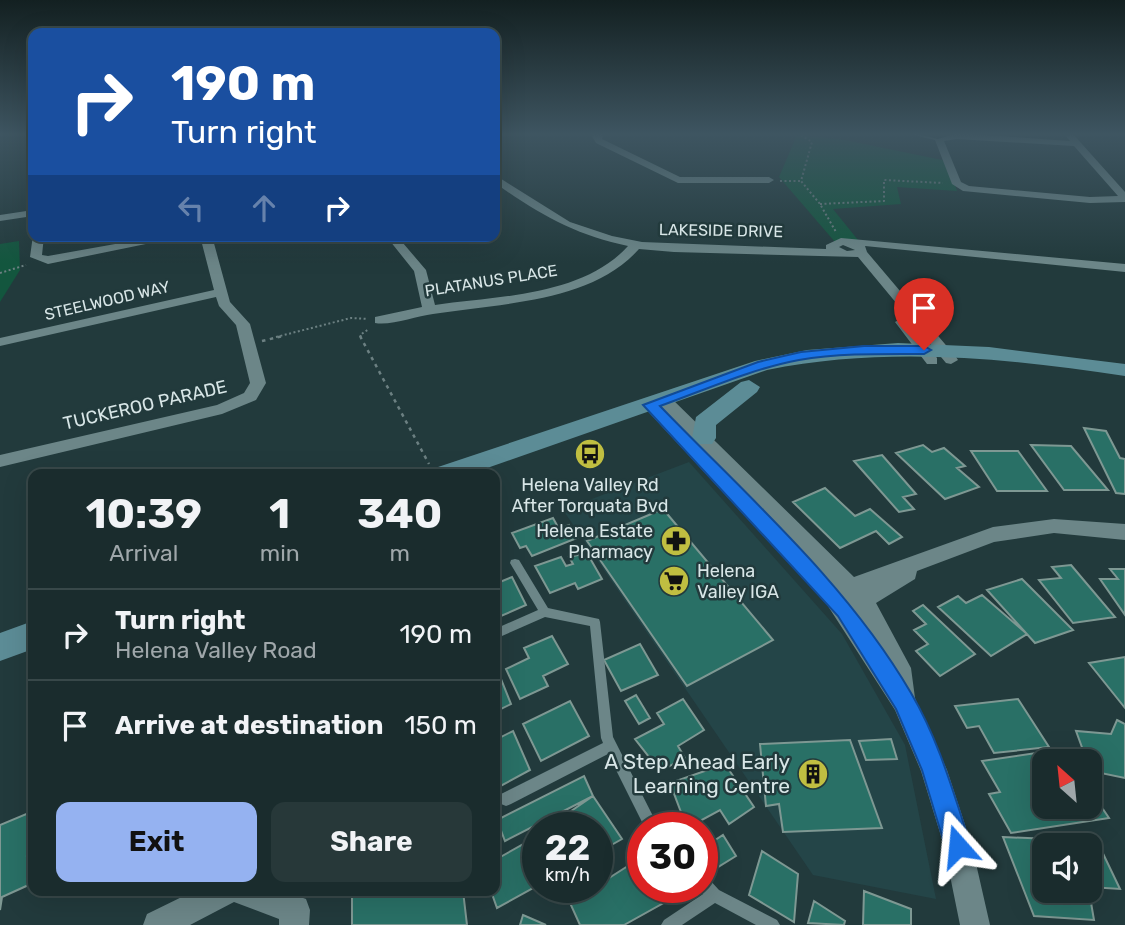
<!DOCTYPE html>
<html lang="en">
<head>
<meta charset="utf-8">
<style>
	body { margin:0; font-family:Rubik,sans-serif; background:#273839; color:#f1f3f6; height:100vh; display:flex; flex-direction:column; font-size:26px; white-space:nowrap }
	* { box-sizing:border-box; margin:0 }
	p { font-size:23px; color:#9fa7aa }
	.icon { flex:none; width:38px; height:38px; fill:none; stroke:currentColor; stroke-width:2; stroke-linecap:round; stroke-linejoin:round }
	.map { position:relative; flex:1; overflow:hidden }
	.panel { position:absolute; left:28px; top:469px; width:472px; height:427px; display:flex; flex-direction:column; background:#1a2c2d; border-radius:14px; box-shadow:0 7px 28px #0002,0 0 0 2px #384849 }
	.panel>* { flex:none }
	.hud { position:absolute; left:28px; top:28px; width:472px; height:214px; border-radius:14px; box-shadow:0 7px 28px #0002,0 0 0 2px #384849; background:#1a4fa0; color:#fff; overflow:hidden }
	.needle { width:46px; rotate:333deg }
	.fabs { position:absolute; left:1032px; top:749px; display:grid; gap:14px }
	.fabs a { display:grid; place-items:center; width:70px; height:70px; border-radius:14px; background:#1a2c2d; box-shadow:0 7px 28px #0002,0 0 0 2px #384849; font-size:35px }
	.speed { position:absolute; left:522px; top:812px; display:flex; gap:14px; font-size:35px; font-weight:700; text-align:center }
	.speed>* { display:grid; place-content:center; width:91px; height:91px; border-radius:50%; background:#1a2c2d; box-shadow:0 7px 28px #0002,0 0 0 2px #384849; line-height:1 }
	.speed small { font-size:18px; font-weight:400 }
	.speed .limit { border:10px solid #d22; background:#fff; color:#111 }
	.pin { position:absolute; display:grid; place-items:center; width:60px; height:60px; color:#fff; margin:-72px -30px; border-radius:50% 50% 50% 0; rotate:-45deg; box-shadow:0 0 7px #0007 }
	.pin .icon { rotate:45deg }
	.me { position:absolute; width:77px; margin:-38px; rotate:342deg; stroke-linejoin:round; filter:drop-shadow(0 0 5px #0008) }
	.turn { display:flex; align-items:center; gap:24px; height:147px; padding:0 28px; font-size:32px }
	.turn .icon { width:91px; height:91px; stroke-width:2.5 }
	.turn b { display:block; font-size:49px; line-height:60px }
	.lanes { display:flex; align-items:center; height:66px; padding:0 28px; background:#0003; justify-content:center; gap:35px; direction:ltr }
	.lanes .off { opacity:.35 }
	.eta { display:flex; justify-content:space-evenly; align-items:center; height:119px; text-align:center }
	.eta b { font-size:42px; font-weight:700; line-height:49px }
	.action { display:flex; gap:14px; margin-top:auto; padding:14px 28px }
	.action a { flex:1; height:80px; border-radius:14px; background:#95b2f1; color:#111; font-size:28px; font-weight:700; line-height:80px; text-align:center }
	.action a+a { background:#273839; color:#f1f3f6 }
	ul { padding:0; list-style:none }
	li { display:flex; align-items:center; gap:21px; height:91px; padding:0 28px; border-top:2px solid #384849 }
	li div { flex:1 }
	li b { display:block; font-size:26px }
	li em { font-style:normal }
	.map>svg:first-child { display:block }
</style>
</head>
<body>
<div class="map">
<svg width="1125" height="925" viewBox="0 0 1125 925">
	<rect width="100%" height="100%" fill="#223a3c"/>
	<path fill="#244548" d="M689,462L842,634L905,745L936,899L813,875L563,510Z"/>
	<path fill="#13563e" d="M797,135L845,140L947,161L957,191L897,187L901,204L833,209L858,240L835,242L779,177Z
		M19,241L20,270L0,302V244Z"/>
	<path fill="#297066" stroke="#7e9893" stroke-width="2" d="M1084,428L1106,431L1120,458L1125,459V494L1116,493Z
		M923,445L932,452L944,448L965,466L957,468L979,487L945,499L896,453Z
		M1031,445L1071,446L1108,490H1064Z
		M971,451H1018L1047,491H997Z
		M882,455L916,494L903,497L914,509L899,512L854,461Z
		M825,488L855,516L870,509L902,537L889,544L876,531L840,548L793,502Z
		M663,509L773,640L687,686L587,541Z
		M553,518L559,529L569,525L577,538L532,556L526,546L520,548L512,533Z
		M587,553L602,579L578,589L575,583L550,593L535,566L561,557L566,566L573,564L569,557Z
		M1071,565L1115,617L1073,623L1039,580L1061,578L1052,567Z
		M1110,569H1125V615L1100,579H1118Z
		M512,577L526,605L501,616L498,610L495,611V584Z
		M1022,579L1073,630L1035,643L987,590Z
		M982,595L1027,634L991,656L938,607L958,596L966,603Z
		M923,605L975,654L940,676L916,651L928,644L914,630L926,624L913,611Z
		M552,636L568,664L543,676L548,686L520,699L506,669L529,658L524,648Z
		M640,644L658,675L621,691L604,660Z
		M1125,657V708L1089,663Z
		M495,664L511,704L495,712Z
		M636,695L650,718L639,724L625,701Z
		M683,699L704,730L678,746L685,758L660,771L635,739L664,724L657,713Z
		M1018,699L1049,747L994,753L979,726L967,728L955,706Z
		M570,701L589,736L541,761L523,724Z
		M1117,720L1125,724V778L1091,771L1090,761H1087L1076,731L1111,734Z
		M513,731L530,770L495,789V740Z
		M891,739L897,759L866,760L859,741Z
		M850,740L882,828L783,832L779,804L766,806L760,744Z
		M1063,749L1071,761H1045V807H1090V790L1109,818L1011,833L989,794L1000,792L982,761Z
		M725,764L754,807L729,824L720,810L687,828L670,783Z
		M584,776L593,796L505,841L497,820Z
		M593,796L622,839L597,853V828L548,827Z
		M31,812L27,855L33,853V883L2,897L0,910V825Z
		M723,835L736,856L718,867L706,846Z
		M536,837L537,886L497,908L491,891H495V860Z
		M1003,837L1097,841L1120,889L1090,887V845H1045V891H1089L1094,920L1034,916Z
		M762,851L798,874L794,922L749,895Z
		M642,857V887H661L667,901L624,925H580L570,903Z
		M360,891H463L467,925H352V893Z
		M864,891L911,909V925H863Z
		M814,901L845,921L844,925L808,923Z
		M523,915L546,925H520Z"/>
	<g fill="none" stroke-linecap="round" stroke-linejoin="round">
		<path stroke="#6c8082" stroke-width="2" stroke-dasharray="2 2.5" stroke-linecap="butt" d="M797,133L812,142L801,181L820,204L836,232
			M780,181H801
			M820,204L884,201V180L943,183
			M0,273L26,265
			M276,337L351,318L368,319
			M361,337L360,335L369,329"/>
		<path stroke="#6c8082" stroke-width="2.5" stroke-dasharray="3.5 4.5" stroke-linecap="butt" d="M360,336L429,464
			M262,341L283,336"/>
		<path fill="#6c8688" fill-rule="evenodd" d="M905,133H914L941,140L939,141Z
			M515,559L519,560L548,608L599,619L600,622L613,737L659,828H645L608,754L511,804L506,806L501,804L499,799L501,794L603,743L601,738L590,626L545,617L495,639V629L538,610L510,563L511,560Z
			M702,875L707,877L719,890L777,920L780,925H756L715,903L682,925H661L664,920L703,894L697,887H702Z"/>
		<path fill="#6c8688" fill-rule="evenodd" d="M594,133H603L602,139L680,177H769L774,180L769,183H678L596,143L592,136Z
			M957,133L1070,141L1066,136L1073,134L1125,192V202L1090,203L963,191L952,184L935,140ZM957,139L1074,146L1118,196L1090,197L969,186L961,182L944,141Z
			M495,175L570,222L612,236L642,242L826,249V245L841,238L1125,264V272L865,246L867,252L956,357L958,360L951,364L946,363L858,257L674,252L639,249C591,303 501,303 433,314C416,316 391,326 375,323V317L422,307L414,271L386,236H397L426,270L435,305C498,296 583,296 628,246C577,236 537,213 495,183ZM843,245L855,250L847,251L839,247Z
			M33,210V216L0,221V215Z
			M33,235L44,236L42,255L48,256L160,236H185L48,264L30,257Z
			M200,236H212L230,302L250,324L266,383L256,400L222,414L0,467V455L217,405L244,393L250,383L236,325L219,306L216,297L0,346V338L214,290Z
			M902,318L907,319L937,358V364H927L895,322Z
			M663,395L669,396L854,577L993,527L1054,519L1125,524V540L1054,533L994,542L917,571L915,579L876,603L911,668L915,698L947,770L972,846L990,925H960L944,846L921,771L895,710L826,603L642,405L650,400L657,403V396Z
			M194,891H283L306,899L310,910L309,925H279V919L234,902L190,925H143L147,914Z"/>
		<path fill="#5c8c96" fill-rule="evenodd" d="M898,343L989,347L1125,364V376C1005,358 887,346 767,370L470,474H432L435,468L755,361L807,350Z
			M749,380L760,387L757,392L716,425V438L712,444H696L692,438L696,417L741,382Z
			M33,621V649L0,661V633Z"/>
	</g>
	<linearGradient id="sky" x2="0" y2="1"><stop stop-color="#132021"/><stop offset="0.51" stop-color="#3e5561"/><stop offset="1" stop-color="#3e5561" stop-opacity="0"/></linearGradient>
	<rect width="1125" height="263" fill="url(#sky)"/>
	<path fill="#1a73e8" stroke="#114b97" stroke-width="2" d="M864,346H924L931,350L924,354C883,354 840,353 799,360C751,369 705,390 660,406C748,497 847,583 911,693C939,740 954,795 971,846L967,855L958,859L949,855L945,846L922,770L896,709L838,616L643,405L758,362L801,352Z"/>
	<defs>
		<g id="bus-disc" transform="scale(1.575)"><circle r="9.5" fill="#c0be41" stroke="#223a3c"/><path d="M-5-6H5V4H4V6H2V4H-2V6H-4V4H-5ZM-3.5-4V0h7V-4ZM-3.5 1.2v1.5H-2V1.2ZM2 1.2v1.5H3.5V1.2Z" fill="#111"/></g>
		<g id="pharmacy-disc" transform="scale(1.575)"><circle r="9.5" fill="#c0be41" stroke="#223a3c"/><path d="M-2-6h4v4h4v4h-4v4h-4v-4h-4v-4h4Z" fill="#111"/></g>
		<g id="supermarket-disc" transform="scale(1.575)"><circle r="9.5" fill="#c0be41" stroke="#223a3c"/><path d="M-6-5.5h2.5l.6 2H6L4.5 2H-2.5L-4.4-4H-6ZM-1.5 3.2a1.3 1.3 0 1 0 .1 0ZM3 3.2a1.3 1.3 0 1 0 .1 0Z" fill="#111"/></g>
		<g id="building-disc" transform="scale(1.575)"><circle r="9.5" fill="#c0be41" stroke="#223a3c"/><path d="M-4-6H4V6H1V3H-1V6H-4ZM-2.5-4.3h1.7v1.8h-1.7ZM.8-4.3h1.7v1.8H.8ZM-2.5-1h1.7V.8h-1.7ZM.8-1h1.7V.8H.8Z" fill="#111"/></g>
	</defs>
	<g fill-rule="evenodd">
		<use href="#bus-disc" x="590" y="454"/>
		<use href="#pharmacy-disc" x="676" y="541"/>
		<use href="#supermarket-disc" x="674" y="581"/>
		<use href="#building-disc" x="813" y="774"/>
	</g>
	<g text-anchor="middle" stroke-width="5" stroke-linejoin="round" paint-order="stroke">
		<g font-size="16" fill="#d8e6e7" stroke="#223a3c">
			<text transform="translate(721 230) rotate(1)" y="6">LAKESIDE DRIVE</text>
			<text transform="translate(491 280) rotate(-9)" y="6">PLATANUS PLACE</text>
			<text transform="translate(107 300) rotate(-13)" y="6">STEELWOOD WAY</text>
		</g>
		<g font-size="18" fill="#d8e6e7" stroke="#223a3c">
			<text transform="translate(145 405) rotate(-13)" y="6">TUCKEROO PARADE</text>
		</g>
		<g font-size="18" fill="#d8e6e7" stroke="#223a3c">
			<text x="590" y="491">Helena Valley Rd<tspan x="590" dy="21">After Torquata Bvd</tspan></text>
			<text x="653" y="537" text-anchor="end">Helena Estate<tspan x="653" dy="21">Pharmacy</tspan></text>
			<text x="697" y="577" text-anchor="start">Helena<tspan x="697" dy="21">Valley IGA</tspan></text>
		</g>
		<g font-size="21" fill="#d8e6e7" stroke="#223a3c" text-anchor="end">
			<text x="790" y="769">A Step Ahead Early<tspan x="790" dy="24">Learning Centre</tspan></text>
		</g>
	</g>
</svg>
<div class="fabs">
<a><svg class="needle" viewBox="-14 -14 28 28"><path d="M0-13l5 13h-10z" fill="#e53935"/><path d="M0 13l5-13h-10z" fill="#9fa7aa"/></svg></a>
<a><svg class="icon" aria-label="sound" viewBox="0 0 24 24"><path d="M4 9h4l5-4v14l-5-4H4zM17 9q2 3 0 6"/></svg></a>
</div>
<div class="speed"><div>22<small>km/h</small></div><div class="limit">30</div></div>
<div class="pin" style="left:924px;top:350px;background:#d93025"><svg class="icon" aria-label="arrive" viewBox="0 0 24 24"><path d="M6 21V4h12l-3 4 3 4H6"/></svg></div>
<svg class="me" style="left:958px;top:846px" viewBox="-20 -20 40 40"><path d="M0-17L14 15 0 8-14 15z" fill="#1a73e8" stroke="#fff" stroke-width="4"/></svg>
<div class="hud">
<div class="turn"><svg class="icon" aria-label="right" viewBox="0 0 24 24"><path d="M7 20v-9h11M14 6l5 5-5 5"/></svg><div><b>190 m</b>Turn right</div></div>
<div class="lanes"><svg class="icon off" aria-label="left" viewBox="0 0 24 24"><path d="M17 20v-9H6M10 6l-5 5 5 5"/></svg><svg class="icon off" aria-label="ahead" viewBox="0 0 24 24"><path d="M12 20V5M6 11l6-6 6 6"/></svg><svg class="icon" aria-label="right" viewBox="0 0 24 24"><path d="M7 20v-9h11M14 6l5 5-5 5"/></svg></div>
</div>
<section class="panel">
<div class="eta">
<div><b>10:39</b><p>Arrival</p></div>
<div><b>1</b><p>min</p></div>
<div><b>340</b><p>m</p></div>
</div>
<ul>
<li><svg class="icon" aria-label="right" viewBox="0 0 24 24"><path d="M7 20v-9h11M14 6l5 5-5 5"/></svg><div><b>Turn right</b><p>Helena Valley Road</p></div><em>190 m</em></li>
<li><svg class="icon" aria-label="arrive" viewBox="0 0 24 24"><path d="M6 21V4h12l-3 4 3 4H6"/></svg><div><b>Arrive at destination</b></div><em>150 m</em></li>
</ul>
<div class="action"><a>Exit</a><a>Share</a></div>
</section>
</div>
</body>
</html>
